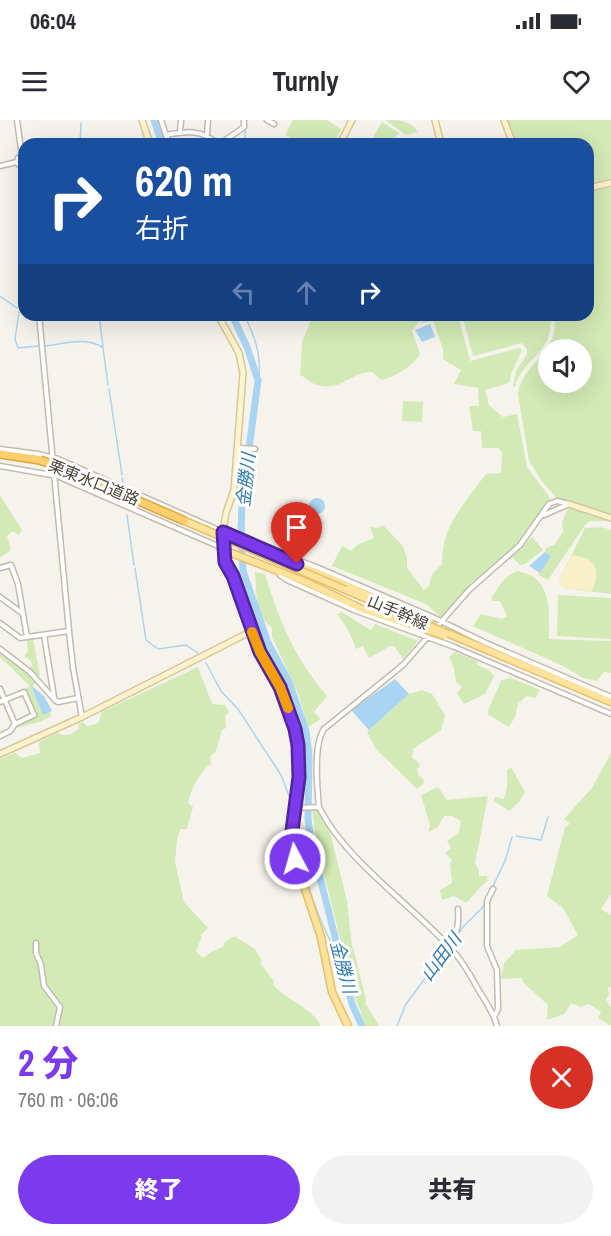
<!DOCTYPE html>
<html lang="ja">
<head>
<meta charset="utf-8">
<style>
	body { margin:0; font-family:"Archivo Narrow","Noto Sans JP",sans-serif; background:#f2f2f3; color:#2b2b33; height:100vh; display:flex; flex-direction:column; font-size:22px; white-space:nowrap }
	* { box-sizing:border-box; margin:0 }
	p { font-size:20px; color:#7c7c81 }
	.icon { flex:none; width:33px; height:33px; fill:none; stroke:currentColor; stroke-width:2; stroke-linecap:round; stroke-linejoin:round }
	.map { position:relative; height:906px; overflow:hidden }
	.sheet { display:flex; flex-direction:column; background:#fff; flex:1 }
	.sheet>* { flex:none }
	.banner { position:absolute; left:18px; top:18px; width:576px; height:183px; border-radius:18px; box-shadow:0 6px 24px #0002; background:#1a4fa0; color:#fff; overflow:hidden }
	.controls { position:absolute; left:538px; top:219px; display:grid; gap:12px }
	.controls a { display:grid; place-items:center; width:54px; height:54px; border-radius:50%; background:#fff; box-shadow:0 6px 24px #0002; font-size:30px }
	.pin { position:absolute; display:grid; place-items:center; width:51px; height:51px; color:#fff; margin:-62px -26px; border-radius:50% 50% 50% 0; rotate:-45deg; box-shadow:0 0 6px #0007 }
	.pin .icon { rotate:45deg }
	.me { position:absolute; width:66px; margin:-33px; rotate:354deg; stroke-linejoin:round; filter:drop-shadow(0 0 4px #0008) }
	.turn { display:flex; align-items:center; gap:21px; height:126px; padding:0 18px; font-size:27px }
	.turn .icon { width:78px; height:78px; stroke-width:2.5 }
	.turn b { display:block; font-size:42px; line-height:51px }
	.lanes { display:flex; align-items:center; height:57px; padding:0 18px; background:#0003; justify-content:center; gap:30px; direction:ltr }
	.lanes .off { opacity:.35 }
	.round { display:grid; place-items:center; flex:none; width:63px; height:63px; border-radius:32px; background:#f2f2f3 }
	.head { display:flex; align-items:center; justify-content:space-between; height:102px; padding:0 18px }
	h1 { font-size:36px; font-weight:800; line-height:45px; color:#7c3aed }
	.cta { display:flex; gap:12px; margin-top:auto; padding:12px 18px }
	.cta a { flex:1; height:69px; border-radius:36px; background:#7c3aed; color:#fff; font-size:24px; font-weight:800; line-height:69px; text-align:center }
	.cta a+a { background:#f2f2f3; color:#2b2b33 }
	.status { display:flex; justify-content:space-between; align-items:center; height:42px; padding:0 30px; background:#fff; direction:ltr }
	.status svg { height:16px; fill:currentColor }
	header { display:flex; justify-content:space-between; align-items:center; height:78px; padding:0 18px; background:#fff; font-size:27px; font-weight:800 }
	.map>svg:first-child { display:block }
</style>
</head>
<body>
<div class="status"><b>06:04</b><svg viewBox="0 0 49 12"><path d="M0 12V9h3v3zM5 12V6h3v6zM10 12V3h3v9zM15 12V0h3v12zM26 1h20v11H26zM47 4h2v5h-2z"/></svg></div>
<header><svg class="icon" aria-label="menu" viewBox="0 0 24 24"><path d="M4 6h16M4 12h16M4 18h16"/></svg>Turnly<svg class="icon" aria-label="heart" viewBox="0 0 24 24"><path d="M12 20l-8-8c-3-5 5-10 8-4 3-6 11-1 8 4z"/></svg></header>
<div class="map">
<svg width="611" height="906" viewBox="0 0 611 906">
	<rect width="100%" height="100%" fill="#f6f3ec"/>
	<path fill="#d2eab5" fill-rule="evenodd" d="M293,0H327L341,9L334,24H292L293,19L285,15Z
		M385,0C399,0 410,0 418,12L406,15Z
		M507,0H611V59L588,63V24H516Z
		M382,2L399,13L390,24H377L371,21Z
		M611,66V395L580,384L557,379L541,360L529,340L518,274C523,240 560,237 554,195H588V70ZM549,230H582V262H549Z
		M311,195H424L412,211L420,234C414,245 395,257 382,260L372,252C348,252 340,275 312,263C308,261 305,257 300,255L302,222L311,200Z
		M427,195H458L470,241L520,228L522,230L512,252L509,263L485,270L489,285L503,297L517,294L527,347L551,379L546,382L523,417L496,445L473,461L441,498L426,484L332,446L342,426L351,431L357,425L374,418L370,407L377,408L383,405L403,426L407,438V448L424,470L429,466L432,454L442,444C441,407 465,382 486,354L501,353L502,333L498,328H482L481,311H473L469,286H479L478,268L454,264L461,250L443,239V229L433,201L421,203Z
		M462,195H526L529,203L528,195H550C556,232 522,238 515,267H513L516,251L527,234V230L522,223L473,236Z
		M403,281L423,282L422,302L402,301Z
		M0,375L22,410L19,415L12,411L7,416L11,430L0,438Z
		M569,386L611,401H590L585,405L548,460L538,455L551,436L545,432V429L555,424L563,412L562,402Z
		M602,407L611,410V474L562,468L559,460L585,408Z
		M532,417L543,430L525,444L520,445L512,437Z
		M518,451C524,453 531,454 536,459C552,473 549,500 549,519L611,521V553L604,552L597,561L583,558L563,546L473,506L481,494L502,499L507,496L500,481H493L491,478C499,467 504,455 518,451Z
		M255,452L265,454C280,503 294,537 327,576L314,592L321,599L308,607L299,576L272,517V508C254,495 257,472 255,452Z
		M558,475L611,478V519L557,516Z
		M341,492C352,497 359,504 371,510L375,504L418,521L403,539L395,527L390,526L369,538L363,526L356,529C351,516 347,505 337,495Z
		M33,519L40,555L38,558L29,549L32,546L31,541L24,536L28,531L27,520Z
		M0,531L29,554L37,563L31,567L43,594L50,592L51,596L42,601L16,608L14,613L12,612L15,606L37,596L25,569L30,566L0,537Z
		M455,532L477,541L478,545L490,551L494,556L485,574L464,584L457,573L462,567L456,562L454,548L449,537Z
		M198,547L212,584L225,585L229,592L225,596L226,608L222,610L216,631L210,637L211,643C200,653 191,668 188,683L193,687L187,709H180L177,720L175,742L184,782L208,808L200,815L202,816L196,831L203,838L211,832L223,827L225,822L234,816L255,829L262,841L260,843L274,861L273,865C288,881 311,887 321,906H0V639L15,633L22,638L40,633L39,622L57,613C66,617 73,615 79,608L78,604L83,602L87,606L99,603L101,592Z
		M511,558L540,570L535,578L526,576L518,584L516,595L509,607C501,603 496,598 488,595C488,585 498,572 501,560Z
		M422,570L432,574L445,595L441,610L413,629L412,638L418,642L420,647L417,648L418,655L423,659L424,663L417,669L376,629L367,612L409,574Z
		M611,633V774L601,789L611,795V866L607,869L610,874L606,879L611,888V906L598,898L601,892L589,884L581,887L571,883L564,894L547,900L548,885L523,862L522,858L501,859L504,843L516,830L560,827L578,815L563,788L547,776L565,707L570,704L564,699L592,668Z
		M511,647L525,672L519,682L509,691L494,681L495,677L504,679L507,668V650Z
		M438,667L447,680L488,676L475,743L479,750V756H487L488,761C480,765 473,777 466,783L454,776L442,780L440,770L452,763L450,744L452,740L445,733L451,728L447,721L459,713L461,701L452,696H444L438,707L429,712L430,705L421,675Z
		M312,689H316L325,697L332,710L330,712L347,781L352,827L354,830L366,880L365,883L379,906H366L354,874L317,726Z"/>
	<path fill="#f9efc9" d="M572,435C597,438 601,450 592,471L562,468L559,460Z"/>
	<path fill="#a9d4f2" d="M430,204L435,217L422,222L415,210Z
		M309 386a8 8 0 1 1 16 0a8 8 0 1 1-16 0Z
		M545,432L551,436L540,453L529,446Z
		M395,559L409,574L369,610L351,590Z
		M31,566H32L44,576L52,591L43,595Z"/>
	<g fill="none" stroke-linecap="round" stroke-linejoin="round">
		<path stroke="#a9d4f2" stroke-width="1.5" d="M80,24L81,3
			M245,24V9
			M0,176L17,188
			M19,192L15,219L18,228L38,226
			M99,195L103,227
			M244,195C254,214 263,238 258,260
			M44,226C63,224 88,216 103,228L108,265
			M109,269L122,355
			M122,358L123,363
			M127,395L134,445
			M135,448L146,520L158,529L186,525L198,533
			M206,543L221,571L238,589L281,655L293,686
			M297,712C303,756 318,801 340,839
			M516,716L541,720L548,697
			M493,766L505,741L512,717
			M397,906L406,884L463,807L482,788L486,781"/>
		<path stroke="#a9d4f2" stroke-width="7" d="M154,0L162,24
			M232,195L247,227L258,260L242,382L241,413L243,451L268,523L289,562L306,611L309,636L308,699L311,722L352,884L362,906"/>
		<g stroke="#c2bbae" stroke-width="7">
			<path id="street" d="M17,0L22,36
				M161,0L169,24
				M267,0L274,4
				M180,12L181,0
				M207,14L208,0
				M166,15C185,11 203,9 217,24
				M220,24L244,7V0
				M22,36L18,38L17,42L19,45L24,46
				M0,46L17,42
				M23,46L24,58
				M39,195L69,511L73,548L82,597
				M238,328L255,329
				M0,329L38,334L58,339L223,412
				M0,346L57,356L234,433
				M544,395L567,385
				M274,432L314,446L430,496L486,523L611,577
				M0,448L11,445L18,464L27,517
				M280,455L287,460L354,490L452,526L611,594
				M0,477L22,493
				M0,503L20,518L69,511
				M44,515L54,577
				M0,529L30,552L55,580L58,582L78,578
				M0,569L15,604
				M0,582L24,572L34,595L15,604L10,611L0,616
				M319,687C317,667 313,625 324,609L403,545L469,470L520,425L549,384L557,381L569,384
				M296,688L319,687C346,742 413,785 453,831C463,842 471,856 478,869C485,881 494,893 497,906
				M493,769L487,781V826L497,850L498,889L494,897
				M36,823V833L41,845L44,866L60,887L56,906
				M447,825C458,814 459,805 458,789"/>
		</g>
		<g stroke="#d6c79b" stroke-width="8">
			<path id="secondary" d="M142,0L150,24
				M435,0L441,24
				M504,0L513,24
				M340,24L352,0
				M588,68L611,63
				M218,195L239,233L243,253L234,370L226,393L223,412
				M569,384L611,398
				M0,634L82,597L252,511"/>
		</g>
		<g stroke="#e6c16a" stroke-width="9">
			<path id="primary" d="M234,434L306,462L364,490L424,509
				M346,470L417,500
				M447,513L611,582
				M348,906L332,872L321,817L295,739L292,711L299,657L298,625L295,609L280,567L260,532L243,489L233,456L225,442L223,412L430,502"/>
		</g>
		<g stroke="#e0a43c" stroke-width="10">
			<path id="highway" d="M0,334L40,340"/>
		</g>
		<use href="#street" stroke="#fff" stroke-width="4"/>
		<use href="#secondary" stroke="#fff3cd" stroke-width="5"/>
		<use href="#primary" stroke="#ffe39c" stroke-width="6"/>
		<use href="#highway" stroke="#ffcf6e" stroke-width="7"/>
		<g stroke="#e6c16a" stroke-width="9" stroke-linecap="butt">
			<path id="primary-bridge" d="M185,401L346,470
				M427,505L446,513
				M424,509L444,516"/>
		</g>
		<g stroke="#e0a43c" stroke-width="10" stroke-linecap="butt">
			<path id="highway-bridge" d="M40,340L72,352L185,401"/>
		</g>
		<use href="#primary-bridge" stroke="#ffe39c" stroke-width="6"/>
		<use href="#highway-bridge" stroke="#ffcf6e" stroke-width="7"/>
	</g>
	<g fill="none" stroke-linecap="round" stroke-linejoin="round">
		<g stroke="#51269a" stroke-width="15">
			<path id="route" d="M295,739L292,711L299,657L298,625L295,609L280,567L260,532L233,456L225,442L223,412L297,444"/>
		</g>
		<use href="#route" stroke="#7c3aed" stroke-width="10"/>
		<path stroke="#f59e0b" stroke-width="10" d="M252,512L260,532L280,567L288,588"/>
	</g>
	<g text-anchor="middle" stroke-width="6" stroke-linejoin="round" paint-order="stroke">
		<g font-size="16" fill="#4b4439" stroke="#fff">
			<text transform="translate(94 362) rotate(22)" y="6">栗東水口道路</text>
			<text transform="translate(398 492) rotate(23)" y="6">山手幹線</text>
		</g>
		<g font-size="18" font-style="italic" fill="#2e7ab2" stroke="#fff">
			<text transform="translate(246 360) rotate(-84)" y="6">金勝川</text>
			<text transform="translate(441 837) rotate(-53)" y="6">山田川</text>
			<text transform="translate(343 847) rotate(75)" y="6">金勝川</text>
		</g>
	</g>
</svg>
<div class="controls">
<a><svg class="icon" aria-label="sound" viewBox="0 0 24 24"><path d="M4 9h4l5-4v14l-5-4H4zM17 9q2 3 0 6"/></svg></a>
</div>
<div class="pin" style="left:297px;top:444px;background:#d93025"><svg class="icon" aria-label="arrive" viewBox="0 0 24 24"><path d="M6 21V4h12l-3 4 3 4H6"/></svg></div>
<svg class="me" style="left:295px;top:739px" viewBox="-20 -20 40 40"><circle r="17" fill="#7c3aed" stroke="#fff" stroke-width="3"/><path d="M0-11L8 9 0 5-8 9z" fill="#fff"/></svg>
<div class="banner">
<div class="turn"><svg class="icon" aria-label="right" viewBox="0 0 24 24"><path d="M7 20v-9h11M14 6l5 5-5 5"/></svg><div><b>620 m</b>右折</div></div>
<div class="lanes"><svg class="icon off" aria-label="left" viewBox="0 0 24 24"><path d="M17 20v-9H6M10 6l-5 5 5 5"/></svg><svg class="icon off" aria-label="ahead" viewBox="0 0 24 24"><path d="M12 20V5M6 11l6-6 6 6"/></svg><svg class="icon" aria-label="right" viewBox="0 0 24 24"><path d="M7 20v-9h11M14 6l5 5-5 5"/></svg></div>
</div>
</div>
<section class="sheet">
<div class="head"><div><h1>2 分</h1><p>760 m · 06:06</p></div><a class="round" style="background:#d93025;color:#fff"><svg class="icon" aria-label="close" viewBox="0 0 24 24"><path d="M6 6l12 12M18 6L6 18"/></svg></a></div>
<div class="cta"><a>終了</a><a>共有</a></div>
</section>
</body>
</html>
